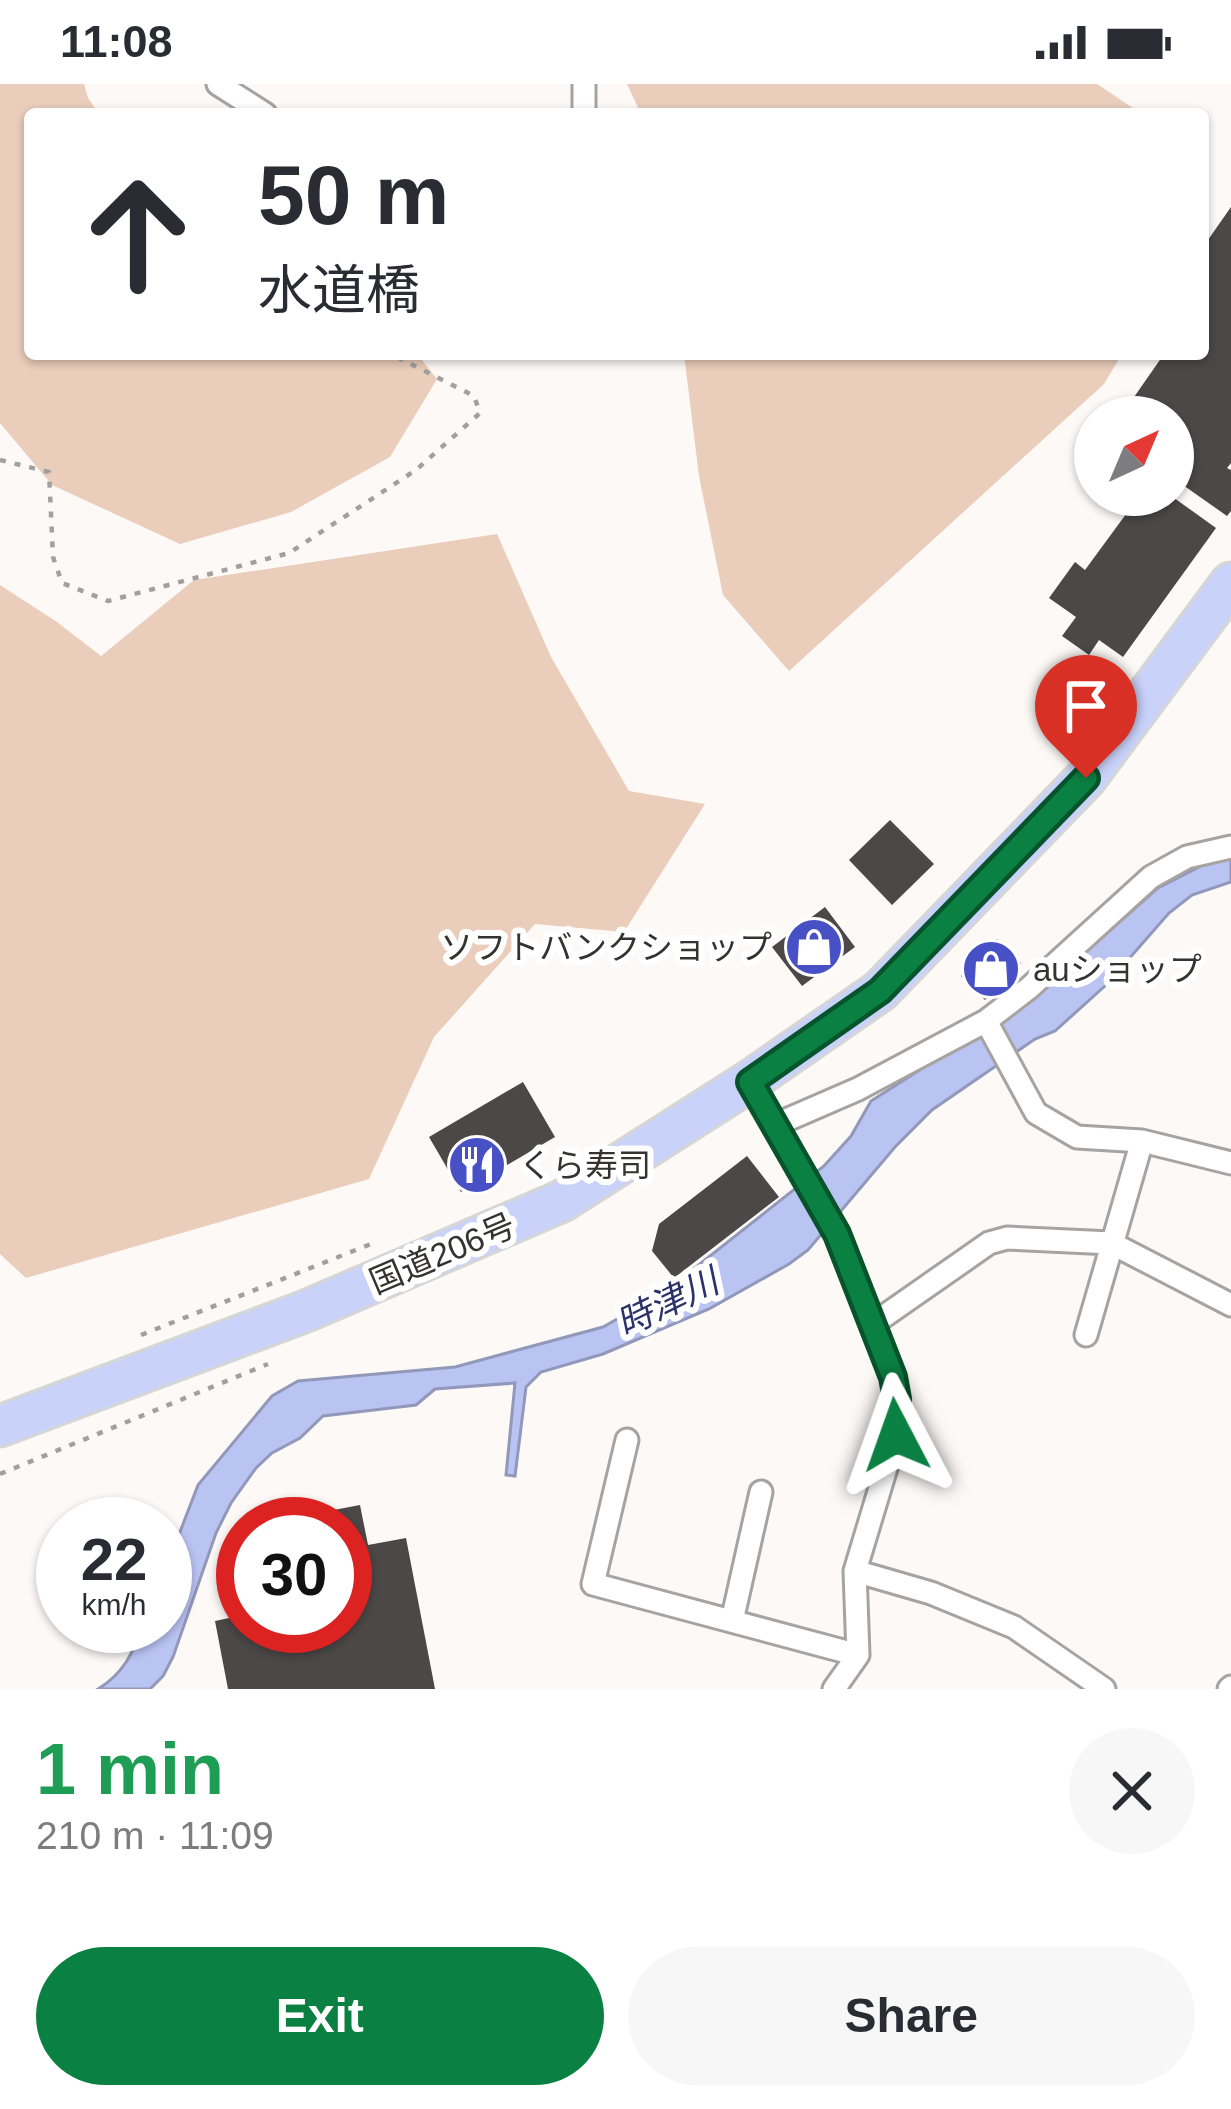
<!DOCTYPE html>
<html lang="en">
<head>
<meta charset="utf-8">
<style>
	body { margin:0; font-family:Arial,"Noto Sans JP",sans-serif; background:#f7f7f7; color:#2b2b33; height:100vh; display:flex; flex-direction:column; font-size:45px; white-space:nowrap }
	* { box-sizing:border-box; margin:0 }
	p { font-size:39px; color:#7c7c81 }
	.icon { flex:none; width:66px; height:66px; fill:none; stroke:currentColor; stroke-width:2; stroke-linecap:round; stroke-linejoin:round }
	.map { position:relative; height:1605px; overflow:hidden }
	.details { display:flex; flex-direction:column; background:#fff; flex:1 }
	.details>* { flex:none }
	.guide { position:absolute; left:24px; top:24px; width:1185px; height:252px; border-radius:12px; box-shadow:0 3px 9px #0004; background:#fff; color:#2b2b33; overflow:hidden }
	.needle { width:78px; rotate:44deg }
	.fabs { position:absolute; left:1074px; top:312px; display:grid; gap:24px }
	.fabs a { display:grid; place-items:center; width:120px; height:120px; border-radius:50%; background:#fff; box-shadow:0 3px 9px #0004; font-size:60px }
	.speed { position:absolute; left:36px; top:1413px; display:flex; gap:24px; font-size:60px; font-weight:700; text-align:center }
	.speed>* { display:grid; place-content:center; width:156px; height:156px; border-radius:50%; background:#fff; box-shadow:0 3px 9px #0004; line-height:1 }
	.speed small { font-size:30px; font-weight:400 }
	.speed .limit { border:18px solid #d22; background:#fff; color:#111 }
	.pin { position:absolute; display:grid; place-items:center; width:102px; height:102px; color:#fff; margin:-123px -51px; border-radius:50% 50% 50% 0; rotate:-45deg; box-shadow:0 0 12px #0007 }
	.pin .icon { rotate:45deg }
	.me { position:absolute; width:132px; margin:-66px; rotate:356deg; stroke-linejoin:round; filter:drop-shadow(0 0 9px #0008) }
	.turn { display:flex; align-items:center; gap:42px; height:252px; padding:0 36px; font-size:54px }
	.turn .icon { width:156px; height:156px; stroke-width:2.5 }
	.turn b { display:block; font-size:84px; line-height:102px }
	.round { display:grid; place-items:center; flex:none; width:126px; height:126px; border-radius:63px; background:#f7f7f7 }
	.summary { display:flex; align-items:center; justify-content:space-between; height:204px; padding:0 36px }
	h1 { font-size:72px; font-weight:600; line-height:90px; color:#1e9e55 }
	.button { display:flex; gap:24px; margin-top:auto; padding:24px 36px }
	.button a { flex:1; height:138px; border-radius:72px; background:#0b8043; color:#fff; font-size:48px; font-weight:600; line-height:138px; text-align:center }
	.button a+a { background:#f7f7f7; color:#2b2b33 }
	.status { display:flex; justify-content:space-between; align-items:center; height:84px; padding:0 60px; background:#fff; direction:ltr }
	.status svg { height:33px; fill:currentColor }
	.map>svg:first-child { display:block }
</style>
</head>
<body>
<div class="status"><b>11:08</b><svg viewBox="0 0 49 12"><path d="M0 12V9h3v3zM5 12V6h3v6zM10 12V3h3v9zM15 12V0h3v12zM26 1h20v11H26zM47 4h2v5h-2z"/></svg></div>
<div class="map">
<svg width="1231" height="1605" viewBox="0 0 1231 1605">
	<rect width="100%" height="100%" fill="#fdf9f7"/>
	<path fill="#eacdbb" d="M0,0H84L88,14L99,30H30V270H417L437,295L390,373L291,428L180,460L52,401L0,339Z
		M627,0H1097L1142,30H641Z
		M684,270H1122L1104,300L789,587L723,511L699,392Z
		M497,450L551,573L629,707L705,720L624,848L535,840L434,953L369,1095L26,1194L0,1170V501L57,538L101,572L194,496Z"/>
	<path fill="#bac4f3" stroke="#9298b9" stroke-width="3" d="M1231,774V798L1192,811L1169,829L1106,901L1055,947L1035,955L932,1026L895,1063L808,1166L789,1180L709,1225L603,1270L541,1288L526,1303L515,1392L506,1391L515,1299L435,1305L416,1321L323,1332L300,1354L272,1369L256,1384L231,1419L216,1449L173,1573L163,1592L150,1605H98C123,1590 133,1569 143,1542H165V1487L198,1401L272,1312L298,1297L455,1283L603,1243L663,1209L824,1082L851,1052L871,1017L1036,912L1158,804L1201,782Z"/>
	<path fill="#4b4847" d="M1231,123V379L1227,384L1231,386V427L1227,432L1173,394V333H1156L1132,316L1164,270H1203V215L1209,206L1203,202V163Z
		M1140,411H1170L1216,444L1123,573L1099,556L1089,571L1062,552L1076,533L1049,514L1075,478L1085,486Z
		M890,736L934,780L892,821L849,776Z
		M825,823L855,863L802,902L772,863Z
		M997,855L1021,879L985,916L961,892Z
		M523,998L555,1053L461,1108L429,1053Z
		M747,1072L779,1113L674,1194L652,1167L659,1140Z
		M360,1421L368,1461L406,1454L435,1605H228L215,1537L243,1531V1542H345V1440H298L297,1433Z"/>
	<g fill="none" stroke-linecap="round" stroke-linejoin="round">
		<g stroke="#a6a3a1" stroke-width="27">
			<path id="street" d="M218,0L265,30
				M584,30V0
				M986,937L1036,1029L1077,1053L1142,1057L1231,1079
				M750,997L837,1150L893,1293L897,1315L896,1351L855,1487L858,1571L834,1605
				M775,1041L858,1005L986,937L1029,904L1151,793L1187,773L1231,763
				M873,1240L989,1159L1007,1154L1111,1159L1231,1221
				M1086,1251L1142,1057
				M627,1356L593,1500L858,1571
				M855,1487L931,1509L1014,1543L1104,1605
				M732,1537L761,1408
				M1229,1605L1231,1603"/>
		</g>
		<g stroke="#d6d6d6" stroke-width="45">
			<path id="highway" d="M0,1342L306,1227L562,1117L750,997L880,907L1086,694L1231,499"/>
		</g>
		<path stroke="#a2a09e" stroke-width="4.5" stroke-dasharray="6 9" stroke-linecap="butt" d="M0,376L49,388L53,473L62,499L108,517L289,469L416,386L480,329L474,312L399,274V270
			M141,1251L376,1158
			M0,1390L268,1280"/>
		<use href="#street" stroke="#fff" stroke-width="21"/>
		<use href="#highway" stroke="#c9d2f9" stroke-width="39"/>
	</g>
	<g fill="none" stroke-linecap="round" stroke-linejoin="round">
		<g stroke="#07532c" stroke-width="30">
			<path id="route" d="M896,1351L897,1315L893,1293L837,1150L750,998L880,907L1086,694"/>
		</g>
		<use href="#route" stroke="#0b8043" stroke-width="21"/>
	</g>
	<defs>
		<g id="shop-disc" transform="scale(3)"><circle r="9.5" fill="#4850c5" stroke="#fff"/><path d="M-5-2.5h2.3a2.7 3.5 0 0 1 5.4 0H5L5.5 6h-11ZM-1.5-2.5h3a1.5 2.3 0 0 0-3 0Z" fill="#fff"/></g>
		<g id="restaurant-disc" transform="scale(3)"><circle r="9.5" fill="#4850c5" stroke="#fff"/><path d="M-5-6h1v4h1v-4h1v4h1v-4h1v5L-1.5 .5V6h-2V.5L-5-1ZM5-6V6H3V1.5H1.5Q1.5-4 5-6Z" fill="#fff"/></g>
	</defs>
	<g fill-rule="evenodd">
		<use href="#shop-disc" x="814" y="863"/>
		<use href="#shop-disc" x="991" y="885"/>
		<use href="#restaurant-disc" x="477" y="1081"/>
	</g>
	<g text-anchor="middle" stroke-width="12" stroke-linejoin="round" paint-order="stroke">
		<g font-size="33" fill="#343332" stroke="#fff" text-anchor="start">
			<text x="772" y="875" text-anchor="end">ソフトバンクショップ</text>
			<text x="1033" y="897">auショップ</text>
			<text x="519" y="1093">くら寿司</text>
		</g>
		<g font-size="33" fill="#343332" stroke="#fff">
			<text transform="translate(442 1169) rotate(-23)" y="12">国道206号</text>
		</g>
		<g font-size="36" font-style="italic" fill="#2b326a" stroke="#fff">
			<text transform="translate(667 1218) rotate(-26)" y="13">時津川</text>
		</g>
	</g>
</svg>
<div class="fabs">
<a><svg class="needle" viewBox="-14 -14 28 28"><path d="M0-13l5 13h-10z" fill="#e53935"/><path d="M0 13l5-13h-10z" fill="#7c7c81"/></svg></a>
</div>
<div class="speed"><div>22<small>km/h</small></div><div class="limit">30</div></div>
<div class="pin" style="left:1086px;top:694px;background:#d93025"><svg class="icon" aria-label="arrive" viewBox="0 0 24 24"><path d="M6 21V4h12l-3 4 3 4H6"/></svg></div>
<svg class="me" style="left:896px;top:1351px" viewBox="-20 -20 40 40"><path d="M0-17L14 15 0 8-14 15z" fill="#0b8043" stroke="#fff" stroke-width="4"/></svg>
<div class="guide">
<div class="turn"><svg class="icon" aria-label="ahead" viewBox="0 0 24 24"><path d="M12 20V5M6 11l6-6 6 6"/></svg><div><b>50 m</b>水道橋</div></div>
</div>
</div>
<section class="details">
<div class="summary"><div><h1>1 min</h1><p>210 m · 11:09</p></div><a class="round"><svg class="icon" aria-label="close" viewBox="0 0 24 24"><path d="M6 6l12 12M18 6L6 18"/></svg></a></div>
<div class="button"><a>Exit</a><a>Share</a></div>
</section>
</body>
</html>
